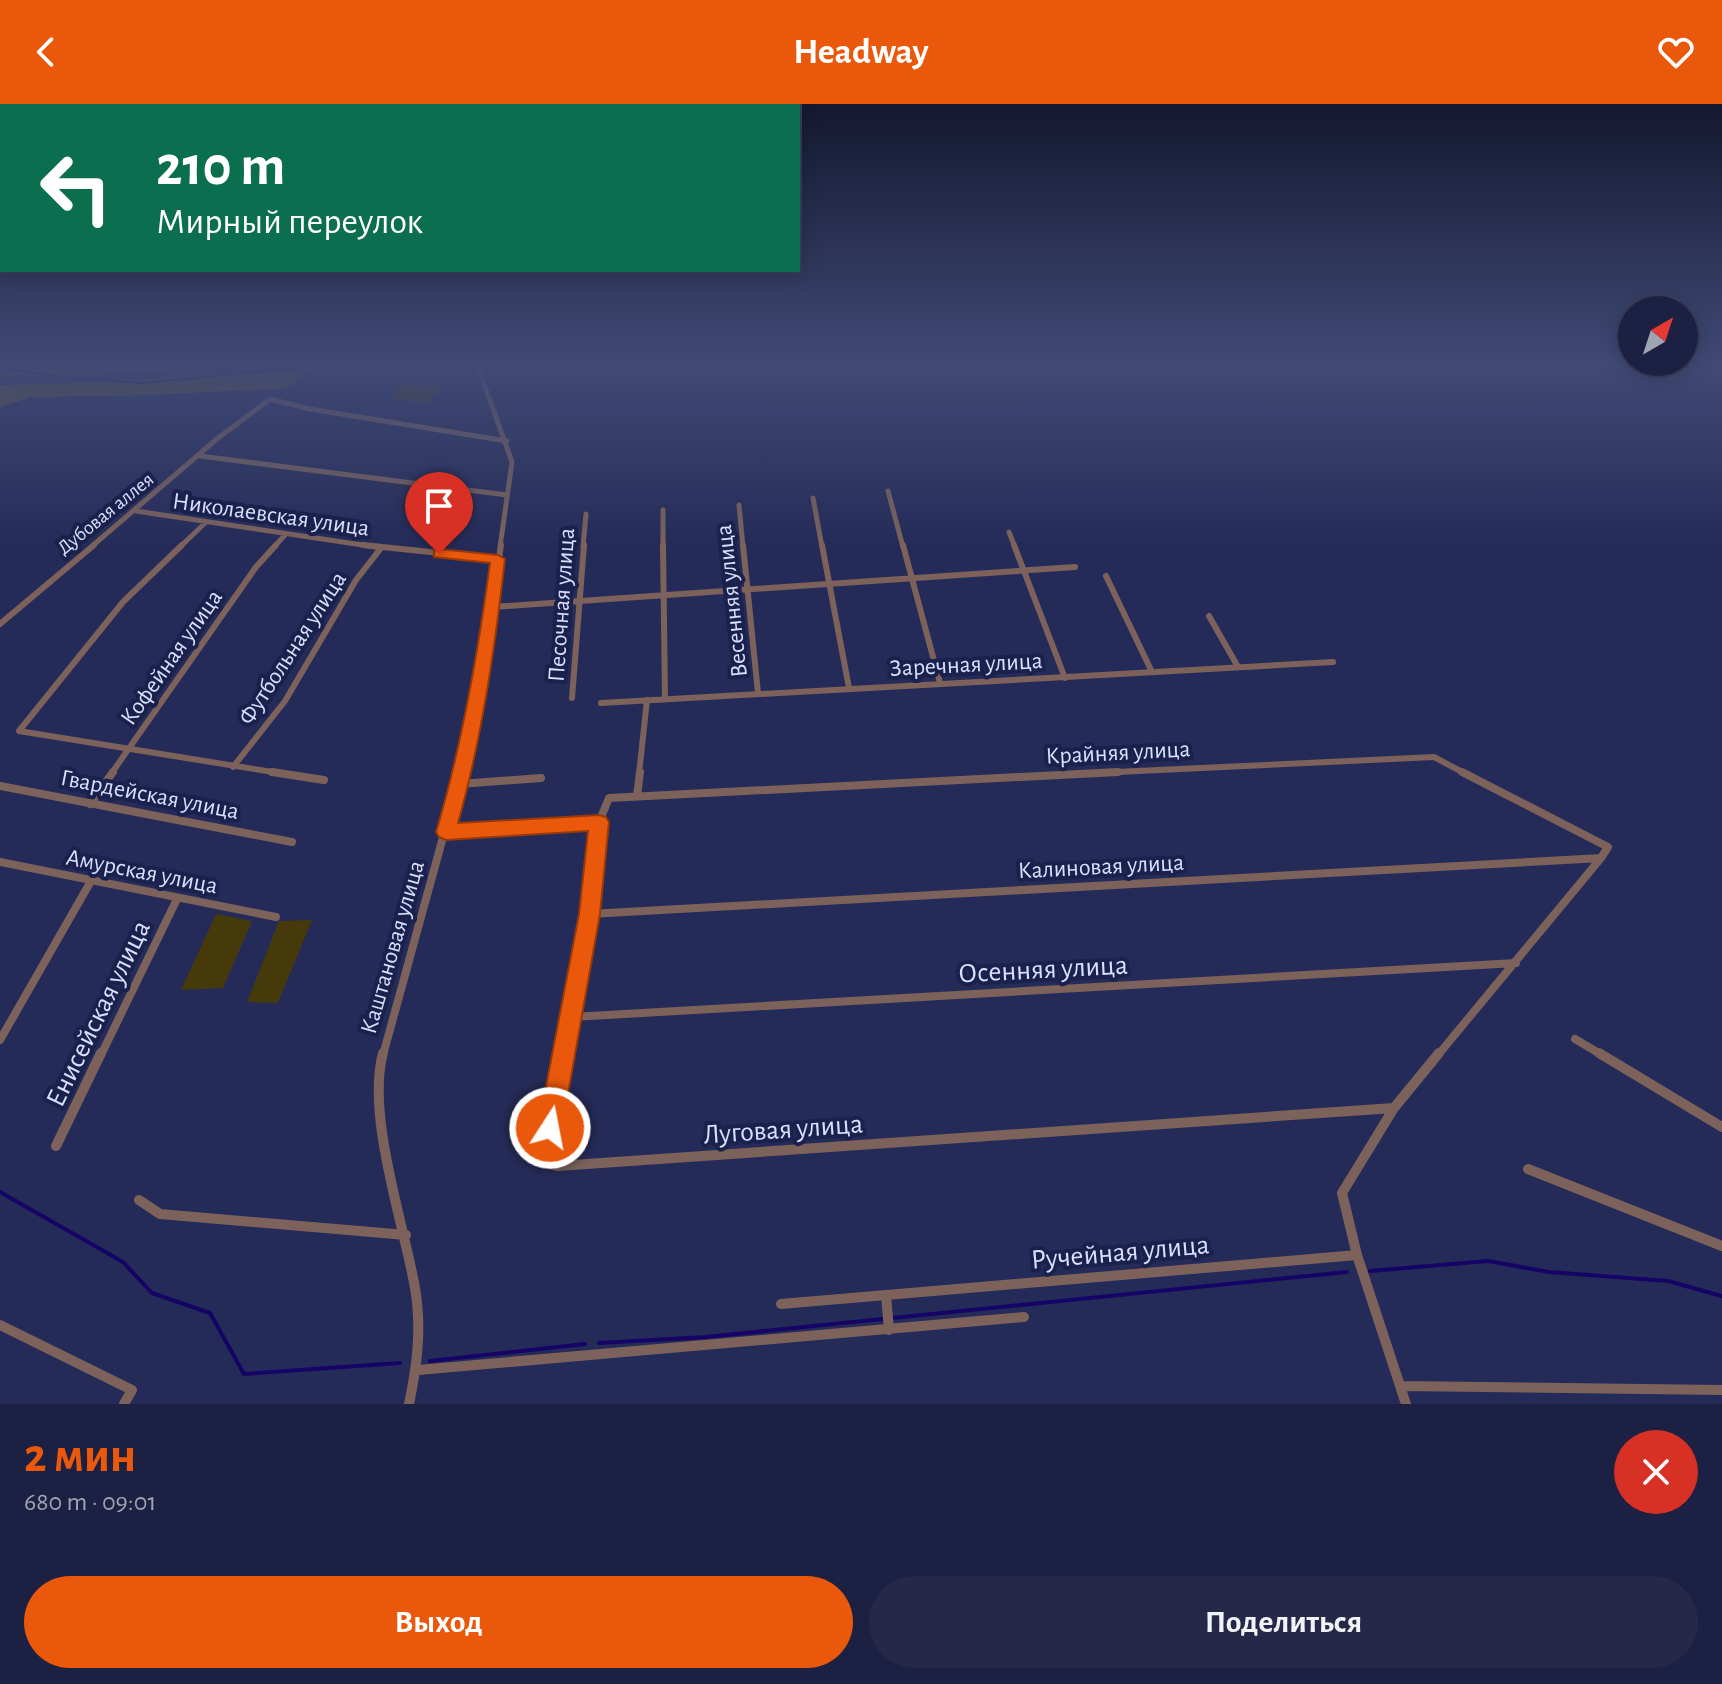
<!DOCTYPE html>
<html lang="ru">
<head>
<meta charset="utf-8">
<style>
	body { margin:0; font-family:"Alegreya Sans",sans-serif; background:#252849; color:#f1f3f6; height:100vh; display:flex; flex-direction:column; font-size:30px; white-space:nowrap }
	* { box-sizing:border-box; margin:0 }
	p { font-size:26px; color:#a0a3b2 }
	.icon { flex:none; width:44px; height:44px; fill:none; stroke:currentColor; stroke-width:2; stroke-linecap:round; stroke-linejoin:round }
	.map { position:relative; height:1300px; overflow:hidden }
	.side { display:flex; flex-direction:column; background:#1c2042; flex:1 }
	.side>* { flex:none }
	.guide { position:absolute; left:0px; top:0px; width:800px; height:168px; box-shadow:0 4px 20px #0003,0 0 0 2px #3a3e5b; background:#0b6e4f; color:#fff; overflow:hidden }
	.needle { width:52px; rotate:39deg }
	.fabs { position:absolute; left:1618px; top:192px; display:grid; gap:16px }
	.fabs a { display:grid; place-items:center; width:80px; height:80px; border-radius:50%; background:#1c2042; box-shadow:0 4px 20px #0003,0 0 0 2px #3a3e5b; font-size:40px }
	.pin { position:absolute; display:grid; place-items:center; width:68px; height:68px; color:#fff; margin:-82px -34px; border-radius:50% 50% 50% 0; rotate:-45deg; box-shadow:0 0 8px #0007 }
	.pin .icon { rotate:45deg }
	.me { position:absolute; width:88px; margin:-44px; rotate:11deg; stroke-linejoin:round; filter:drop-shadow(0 0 6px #0008) }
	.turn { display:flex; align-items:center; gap:28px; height:168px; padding:0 24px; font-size:36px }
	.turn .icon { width:104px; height:104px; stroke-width:2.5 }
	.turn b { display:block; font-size:56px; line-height:68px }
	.round { display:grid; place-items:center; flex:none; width:84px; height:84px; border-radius:42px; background:#252849 }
	.summary { display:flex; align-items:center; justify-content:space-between; height:136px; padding:0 24px }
	h1 { font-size:48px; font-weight:700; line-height:60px; color:#ea580c }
	.button { display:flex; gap:16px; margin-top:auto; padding:16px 24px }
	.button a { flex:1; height:92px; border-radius:48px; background:#ea580c; color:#fff; font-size:32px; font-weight:700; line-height:92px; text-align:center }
	.button a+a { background:#252849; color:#f1f3f6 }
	header { display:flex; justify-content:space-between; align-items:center; height:104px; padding:0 24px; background:#ea580c; color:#fff; font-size:36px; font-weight:700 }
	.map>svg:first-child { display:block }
</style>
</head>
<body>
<header><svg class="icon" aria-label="back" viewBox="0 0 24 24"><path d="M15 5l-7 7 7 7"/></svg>Headway<svg class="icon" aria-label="heart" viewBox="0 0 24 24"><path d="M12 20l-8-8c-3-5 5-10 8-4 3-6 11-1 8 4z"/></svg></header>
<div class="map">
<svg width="1722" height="1300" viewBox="0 0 1722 1300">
	<rect width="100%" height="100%" fill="#252b58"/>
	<path fill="#463a0a" d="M399,281L445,282L427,299L391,294Z
		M216,810L252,817L223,884L181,886Z
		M312,816L278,899L247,898L279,817Z"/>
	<path fill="#6f5d15" d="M17,260H242L89,271L0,272Z
		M314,264L286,284L149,291L31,293L0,303V281L81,279Z"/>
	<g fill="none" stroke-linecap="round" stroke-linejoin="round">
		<path stroke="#150465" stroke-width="2" d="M391,260H428
			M0,264L69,274L142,279L340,260"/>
		<path stroke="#150465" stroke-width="4" d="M0,1088L123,1158L152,1189L210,1209L244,1270L400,1259
			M1370,1167L1488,1157L1549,1168L1668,1177L1722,1192
			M599,1239L706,1233L1347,1168
			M430,1257L585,1240"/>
		<path stroke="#7c625b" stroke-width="5" d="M477,260L512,358L500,443
			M200,352L507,391
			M888,387L903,443
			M813,394L822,443
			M739,401L743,443
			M663,406V443
			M136,407L376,443
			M1009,428L1015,443
			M91,443L218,334L270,295L310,305L507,337
			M180,443L205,419
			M274,443L285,431
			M583,443L586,410"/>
		<path stroke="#7c625b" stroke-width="6" d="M182,441L123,498L19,627L285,670
			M363,441L498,455
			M663,441L665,595
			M743,441L758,589
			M822,441L849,584
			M903,441L940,579
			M1014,441L1065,574
			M1106,472L1152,568
			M492,503L1075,463
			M1209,512L1238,563
			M0,520L94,441
			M572,594L584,441
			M601,599L1333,558
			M233,663L285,597L356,476L381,444
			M111,670L256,463L276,441
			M461,670L491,510L501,441
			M639,670L647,596
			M1074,670L1434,653L1466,670"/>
		<path stroke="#7c625b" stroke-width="8" d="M272,668L324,676
			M459,680L541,674
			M0,682L292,738
			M637,692L640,668
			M90,700L113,668
			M446,728L599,718
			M0,758L276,813
			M589,810L599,718L609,694L1118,668
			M589,810L1601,754L1608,743L1462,668
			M572,913L1516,859
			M1575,935L1602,951
			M0,936L91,777
			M101,951L177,795
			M383,951L461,668
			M563,951L589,810
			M1438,951L1601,754"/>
		<path stroke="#7c625b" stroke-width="10" d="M383,949C366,1011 404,1120 415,1184C422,1224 417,1262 409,1300
			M563,949L544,1052L549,1060L558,1062L1394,1004
			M1599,949L1722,1023
			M56,1042L101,949
			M1528,1065L1722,1142
			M139,1096L160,1110L406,1131
			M886,1191L889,1226
			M781,1200L1357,1151
			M0,1221L132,1286L124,1300
			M418,1266L1024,1213
			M1401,1282L1722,1286
			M1406,1300L1357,1151L1342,1089L1394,1004L1439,949"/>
	</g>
	<linearGradient id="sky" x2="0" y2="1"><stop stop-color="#141830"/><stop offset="0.59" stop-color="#404a75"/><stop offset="1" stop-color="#404a75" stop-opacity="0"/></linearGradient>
	<rect width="1722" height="442" fill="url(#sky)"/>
	<path fill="#ea580c" stroke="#983908" stroke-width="2" d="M439,445L498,451L505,455C495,543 482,634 458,719L599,711L606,713L609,718L600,810L562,1024L558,1033L550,1036L541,1033L538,1024L579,810L588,727L446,736L439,733L436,728C462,641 478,549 490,459L434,453V446Z"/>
	<g text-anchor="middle" stroke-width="8" stroke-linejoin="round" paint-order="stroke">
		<g font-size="20" fill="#d8e0fc" stroke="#1b214d">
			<text transform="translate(105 409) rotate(-39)" y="7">Дубовая аллея</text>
		</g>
		<g font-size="24" fill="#d8e0fc" stroke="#1b214d">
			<text transform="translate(271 410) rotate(8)" y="8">Николаевская улица</text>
			<text transform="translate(731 497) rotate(-96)" y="8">Весенняя улица</text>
			<text transform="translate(561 501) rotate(-86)" y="8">Песочная улица</text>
			<text transform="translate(292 544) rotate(-57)" y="8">Футбольная улица</text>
			<text transform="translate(171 553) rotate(-55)" y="8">Кофейная улица</text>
			<text transform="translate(966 560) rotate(-3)" y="8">Заречная улица</text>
			<text transform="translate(1118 648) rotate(-3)" y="8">Крайняя улица</text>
			<text transform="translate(150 690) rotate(11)" y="8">Гвардейская улица</text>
			<text transform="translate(1101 762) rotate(-3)" y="8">Калиновая улица</text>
			<text transform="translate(142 767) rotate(11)" y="8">Амурская улица</text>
			<text transform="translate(392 843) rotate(-74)" y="8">Каштановая улица</text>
		</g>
		<g font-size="28" fill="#d8e0fc" stroke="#1b214d">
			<text transform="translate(1043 864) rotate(-3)" y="10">Осенняя улица</text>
			<text transform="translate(97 909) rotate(-64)" y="10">Енисейская улица</text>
			<text transform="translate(783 1024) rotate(-4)" y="10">Луговая улица</text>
			<text transform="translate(1120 1147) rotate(-5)" y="10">Ручейная улица</text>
		</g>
	</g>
</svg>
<div class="fabs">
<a><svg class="needle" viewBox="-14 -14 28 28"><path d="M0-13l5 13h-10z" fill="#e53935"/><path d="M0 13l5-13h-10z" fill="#a0a3b2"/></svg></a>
</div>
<div class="pin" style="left:439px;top:450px;background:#d93025"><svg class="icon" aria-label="arrive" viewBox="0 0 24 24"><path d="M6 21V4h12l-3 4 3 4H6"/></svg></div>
<svg class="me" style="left:550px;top:1024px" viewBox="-20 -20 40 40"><circle r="17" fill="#ea580c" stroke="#fff" stroke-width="3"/><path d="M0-11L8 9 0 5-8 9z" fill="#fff"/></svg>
<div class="guide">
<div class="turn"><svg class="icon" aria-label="left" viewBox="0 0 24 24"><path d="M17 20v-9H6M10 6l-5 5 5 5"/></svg><div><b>210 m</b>Мирный переулок</div></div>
</div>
</div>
<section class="side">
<div class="summary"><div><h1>2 мин</h1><p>680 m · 09:01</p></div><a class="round" style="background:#d93025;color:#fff"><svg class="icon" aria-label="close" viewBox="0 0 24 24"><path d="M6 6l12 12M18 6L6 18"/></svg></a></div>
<div class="button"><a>Выход</a><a>Поделиться</a></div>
</section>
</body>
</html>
